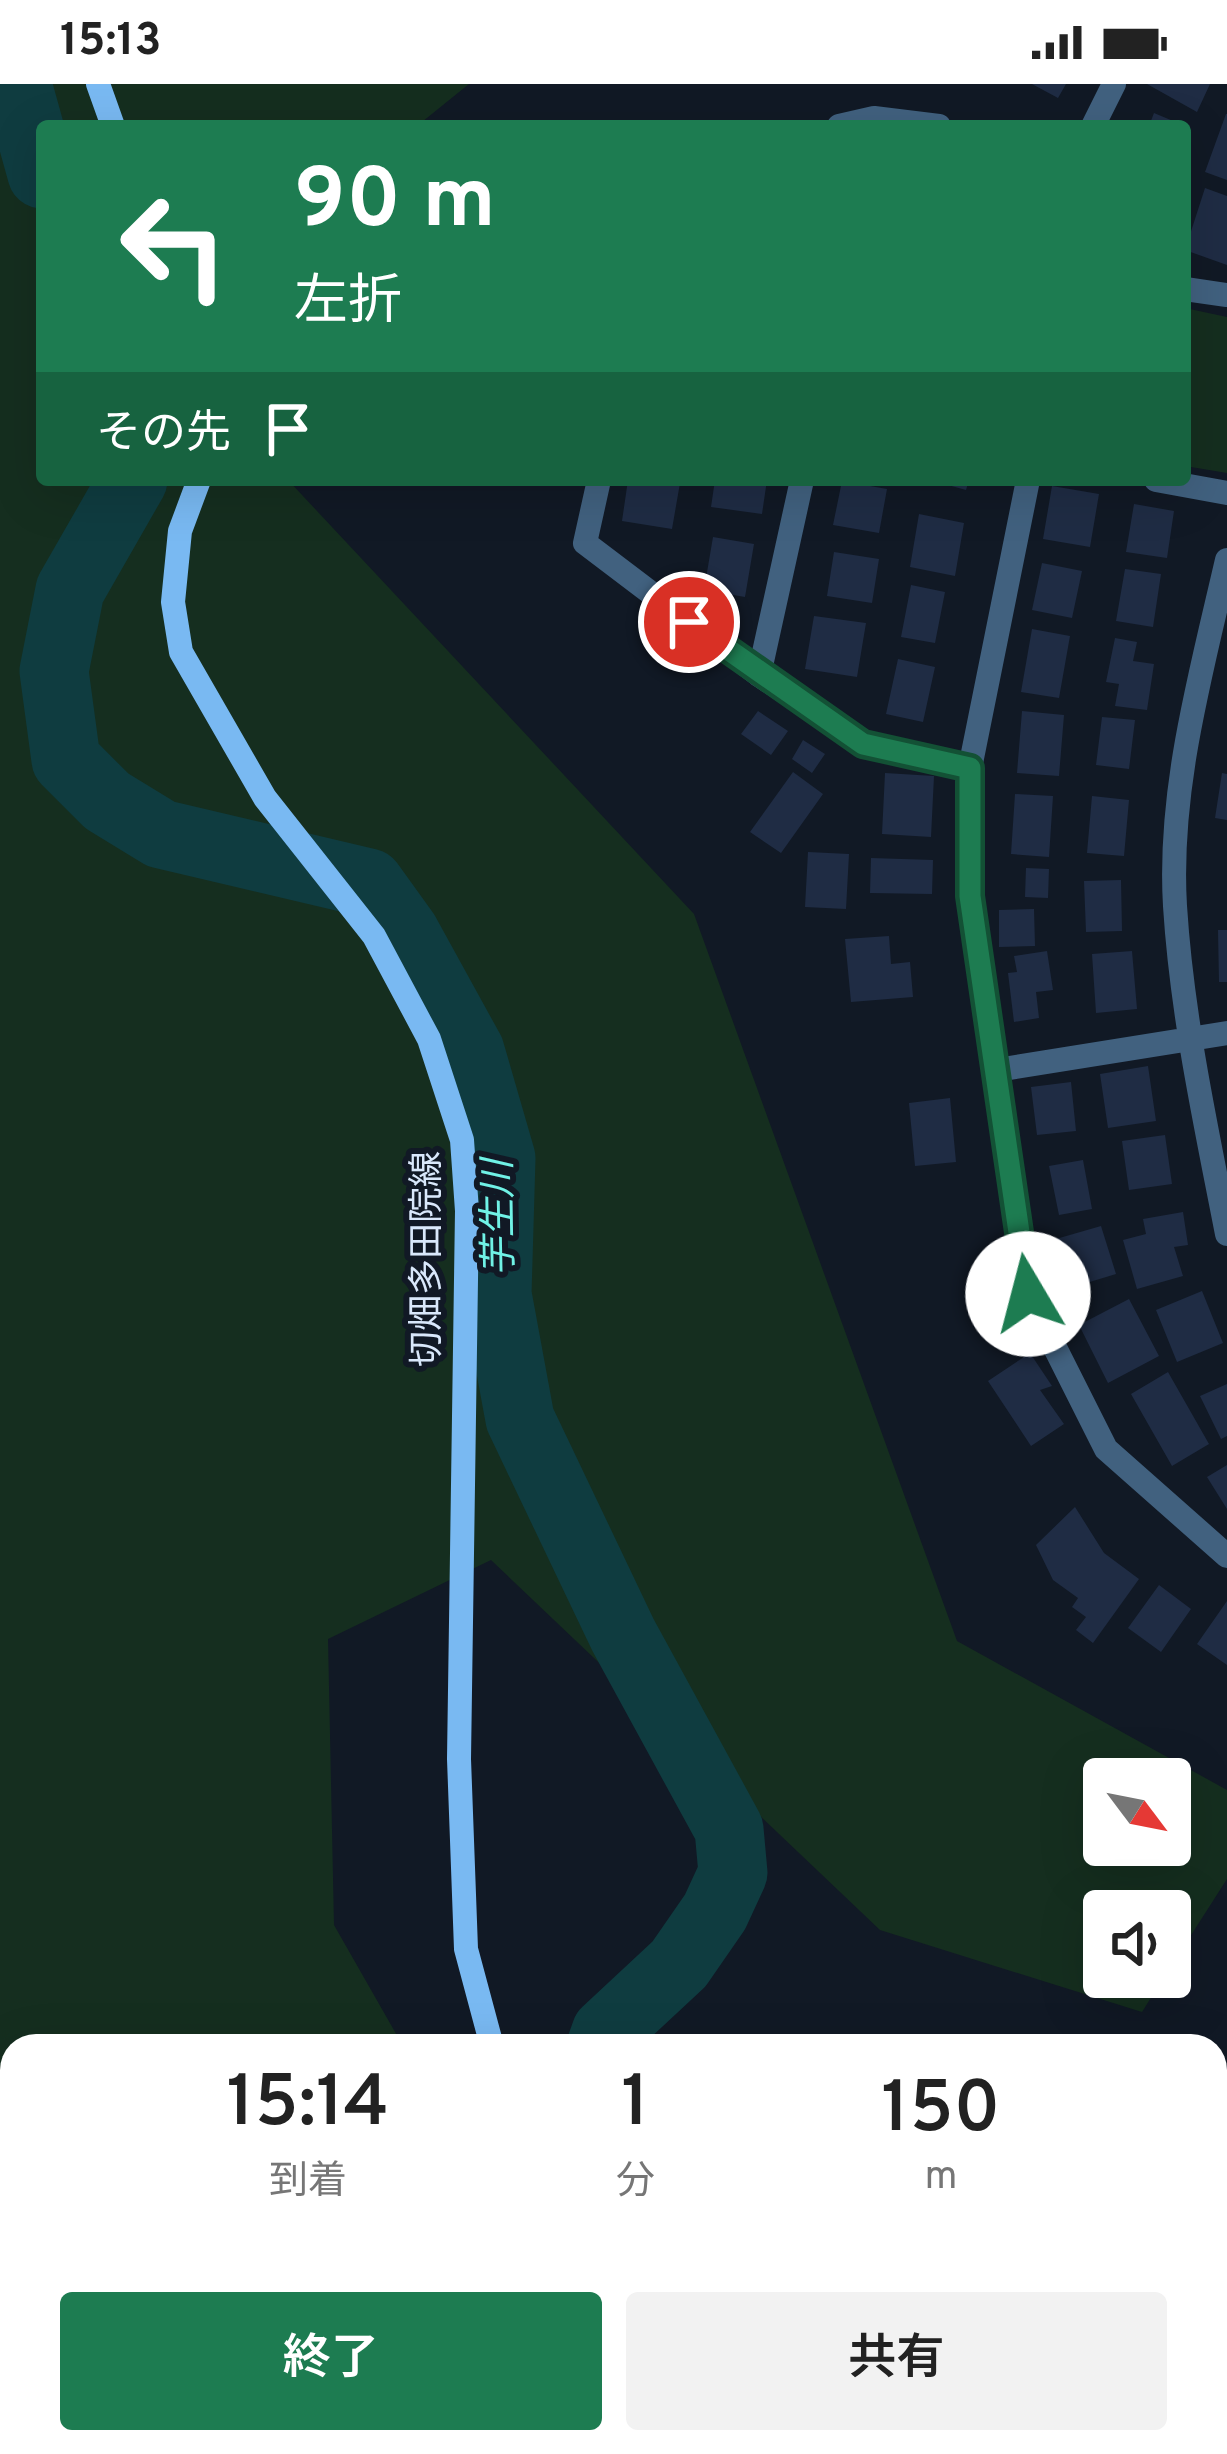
<!DOCTYPE html>
<html lang="ja">
<head>
<meta charset="utf-8">
<style>
	body { margin:0; font-family:Overpass,"Noto Sans JP",sans-serif; background:#f2f2f2; color:#222; height:100vh; display:flex; flex-direction:column; font-size:45px; white-space:nowrap }
	* { box-sizing:border-box; margin:0 }
	p { font-size:39px; color:#767676 }
	.icon { flex:none; width:66px; height:66px; fill:none; stroke:currentColor; stroke-width:2; stroke-linecap:round; stroke-linejoin:round }
	.map { position:relative; flex:1; overflow:hidden }
	.side { position:absolute; left:0px; top:1950px; width:1227px; height:420px; display:flex; flex-direction:column; background:#fff; border-radius:36px 36px 0 0; box-shadow:0 12px 48px #0002 }
	.side>* { flex:none }
	.banner { position:absolute; left:36px; top:36px; width:1155px; height:366px; border-radius:12px; box-shadow:0 12px 48px #0002; background:#1d7c51; color:#fff; overflow:hidden }
	.needle { width:78px; rotate:122deg }
	.tools { position:absolute; left:1083px; top:1674px; display:grid; gap:24px }
	.tools a { display:grid; place-items:center; width:108px; height:108px; border-radius:12px; background:#fff; box-shadow:0 12px 48px #0002; font-size:60px }
	.pin { position:absolute; display:grid; place-items:center; width:102px; height:102px; color:#fff; margin:-51px; border:6px solid #fff; border-radius:50%; box-shadow:0 3px 12px #0007 }
	.me { position:absolute; width:132px; margin:-66px; rotate:352deg; stroke-linejoin:round; filter:drop-shadow(0 0 9px #0008) }
	.turn { display:flex; align-items:center; gap:42px; height:252px; padding:0 60px; font-size:54px }
	.turn .icon { width:156px; height:156px; stroke-width:2.5 }
	.turn b { display:block; font-size:84px; line-height:102px }
	.then { display:flex; align-items:center; height:114px; padding:0 60px; background:#0003; gap:24px; font-size:45px }
	.eta { display:flex; justify-content:space-evenly; align-items:center; height:204px; text-align:center }
	.eta b { font-size:72px; font-weight:600; line-height:84px }
	.primary-button { display:flex; gap:24px; margin-top:auto; padding:24px 60px }
	.primary-button a { flex:1; height:138px; border-radius:12px; background:#1d7c51; color:#fff; font-size:48px; font-weight:600; line-height:138px; text-align:center }
	.primary-button a+a { background:#f2f2f2; color:#222 }
	.status { display:flex; justify-content:space-between; align-items:center; height:84px; padding:0 60px; background:#fff; direction:ltr }
	.status svg { height:33px; fill:currentColor }
	.map>svg:first-child { display:block }
</style>
</head>
<body>
<div class="status"><b>15:13</b><svg viewBox="0 0 49 12"><path d="M0 12V9h3v3zM5 12V6h3v6zM10 12V3h3v9zM15 12V0h3v12zM26 1h20v11H26zM47 4h2v5h-2z"/></svg></div>
<div class="map">
<svg width="1227" height="2370" viewBox="0 0 1227 2370">
	<rect width="100%" height="100%" fill="#111925"/>
	<path fill="#152e1f" fill-rule="evenodd" d="M0,0H469L417,42H42V396H288L694,830L957,1557L1227,1706V1795L1170,1884V1827H1104V1893H1164L1142,1928L880,1846L491,1476L328,1555L334,1841L403,1962H12V2358H444L440,2370H0ZM1104,1695H1170V1761H1104Z
		M1185,224L1227,233V389L1185,382Z"/>
	<g fill="none" stroke-linecap="round" stroke-linejoin="round">
		<path stroke="#0f3c40" stroke-width="69" d="M17,0L42,90
			M133,396L70,506L54,587L66,676L107,717L161,750L369,799L405,849L470,967L501,1074L497,1210L520,1335L623,1551L729,1745L733,1789L715,1828L679,1880L606,1948L601,1962
			M919,2358L936,2370"/>
	</g>
	<path fill="#1f2c44" d="M1032,0H1066L1058,14Z
		M1147,0H1210L1197,28Z
		M1154,29L1185,42H1149Z
		M1226,30H1227V96L1205,88Z
		M1205,104L1227,112V181L1185,166Z
		M628,396L680,399L672,445L622,437Z
		M715,396H767L762,430L711,423Z
		M930,396H969L966,406Z
		M842,397L887,405L879,449L833,441Z
		M1052,402L1099,410L1090,463L1043,455Z
		M1134,420L1174,427L1167,474L1126,468Z
		M919,430L964,439L955,492L910,483Z
		M713,453L754,460L745,513L704,506Z
		M834,468L879,475L872,519L827,512Z
		M1042,479L1082,487L1072,534L1032,526Z
		M1125,485L1161,490L1153,543L1116,537Z
		M911,501L945,508L935,559L901,553Z
		M814,532L866,539L857,593L805,585Z
		M1032,545L1070,552L1059,614L1021,608Z
		M1115,554L1137,558L1133,577L1154,580L1147,626L1115,622L1119,600L1106,598Z
		M898,575L935,583L923,638L886,630Z
		M758,627L788,647L771,671L741,650Z
		M1022,627L1064,631L1059,692L1017,689Z
		M1102,633L1135,636L1129,685L1096,681Z
		M803,656L825,670L812,689L792,675Z
		M793,688L823,710L781,769L750,748Z
		M885,689L934,692L931,753L882,750Z
		M1222,689L1227,690V736L1215,734Z
		M1015,710L1053,712L1049,773L1011,770Z
		M1092,712L1129,716L1124,772L1087,769Z
		M808,768L849,770L846,825L805,823Z
		M871,774L933,776L932,810L870,809Z
		M1026,784L1049,785L1048,814L1025,813Z
		M1121,796L1122,847L1086,848L1084,797Z
		M1034,825L1035,862L999,863V826Z
		M1218,846H1227V898H1219Z
		M889,852L891,880L910,878L913,913L851,918L845,855Z
		M1047,867L1053,906L1036,908L1039,934L1014,938L1008,889L1017,888L1014,872Z
		M1132,867L1137,925L1096,929L1092,870Z
		M1148,982L1156,1037L1108,1044L1100,990Z
		M1071,998L1076,1047L1037,1051L1031,1003Z
		M950,1014L956,1078L915,1082L909,1019Z
		M1165,1051L1172,1100L1129,1106L1122,1057Z
		M1083,1076L1092,1125L1059,1131L1049,1082Z
		M1183,1128L1188,1161L1174,1163L1183,1192L1137,1205L1123,1156L1146,1150L1143,1135Z
		M1101,1142L1116,1190L1070,1204L1056,1155Z
		M1202,1207L1223,1259L1177,1278L1156,1226Z
		M1129,1215L1159,1272L1108,1299L1079,1241Z
		M1030,1269L1052,1302L1040,1306L1064,1340L1031,1362L988,1297Z
		M1168,1288L1209,1360L1172,1382L1131,1310Z
		M1227,1300V1352L1221,1355L1200,1312Z
		M1227,1381V1425L1207,1393Z
		M1075,1423L1104,1469L1139,1495L1093,1559L1076,1546L1086,1533L1072,1523L1078,1514L1053,1496L1036,1461Z
		M1159,1501L1191,1525L1161,1568L1128,1544Z
		M1227,1517V1581L1197,1560Z"/>
	<g fill="none" stroke-linecap="round" stroke-linejoin="round">
		<path stroke="#41617f" stroke-width="24" d="M839,42L874,34L939,42
			M1093,42L1114,0
			M1185,205L1227,211
			M599,396L585,459L759,591L864,660L970,684
			M1028,396L970,684L969,812L1028,1210L1106,1365L1227,1472
			M1156,396L1227,409
			M1227,476C1201,589 1168,706 1175,822C1182,933 1206,1042 1227,1150
			M759,591L802,396
			M997,986L1227,949
			M1215,2141L1227,2155
			M993,2370L1000,2358"/>
		<path stroke="#79b9f2" stroke-width="24" d="M98,0L113,42
			M199,396L180,447L173,518L181,568L265,714L374,852L429,955L462,1056L467,1127L459,1675L466,1865L492,1962
			M779,2358L781,2370"/>
	</g>
	<g fill="none" stroke-linecap="round" stroke-linejoin="round">
		<g stroke="#135135" stroke-width="30">
			<path id="route" d="M689,538L863,660L970,684V812L1028,1210"/>
		</g>
		<use href="#route" stroke="#1d7c51" stroke-width="21"/>
	</g>
	<g text-anchor="middle" stroke-width="12" stroke-linejoin="round" paint-order="stroke">
		<g font-size="36" fill="#d9e8fb" stroke="#111925">
			<text transform="translate(425 1175) rotate(-90)" y="13">切畑多田院線</text>
		</g>
		<g font-size="39" font-style="italic" fill="#70f2e6" stroke="#111925">
			<text transform="translate(497 1134) rotate(-91)" y="14">芋生川</text>
		</g>
	</g>
</svg>
<div class="tools">
<a><svg class="needle" viewBox="-14 -14 28 28"><path d="M0-13l5 13h-10z" fill="#e53935"/><path d="M0 13l5-13h-10z" fill="#767676"/></svg></a>
<a><svg class="icon" aria-label="sound" viewBox="0 0 24 24"><path d="M4 9h4l5-4v14l-5-4H4zM17 9q2 3 0 6"/></svg></a>
</div>
<div class="pin" style="left:689px;top:538px;background:#d93025"><svg class="icon" aria-label="arrive" viewBox="0 0 24 24"><path d="M6 21V4h12l-3 4 3 4H6"/></svg></div>
<svg class="me" style="left:1028px;top:1210px" viewBox="-20 -20 40 40"><circle r="19" fill="#fff"/><path d="M0-13L10 11 0 6-10 11z" fill="#1d7c51"/></svg>
<div class="banner">
<div class="turn"><svg class="icon" aria-label="left" viewBox="0 0 24 24"><path d="M17 20v-9H6M10 6l-5 5 5 5"/></svg><div><b>90 m</b>左折</div></div>
<div class="then">その先<svg class="icon" aria-label="arrive" viewBox="0 0 24 24"><path d="M6 21V4h12l-3 4 3 4H6"/></svg></div>
</div>
<section class="side">
<div class="eta">
<div><b>15:14</b><p>到着</p></div>
<div><b>1</b><p>分</p></div>
<div><b>150</b><p>m</p></div>
</div>
<div class="primary-button"><a>終了</a><a>共有</a></div>
</section>
</div>
</body>
</html>
